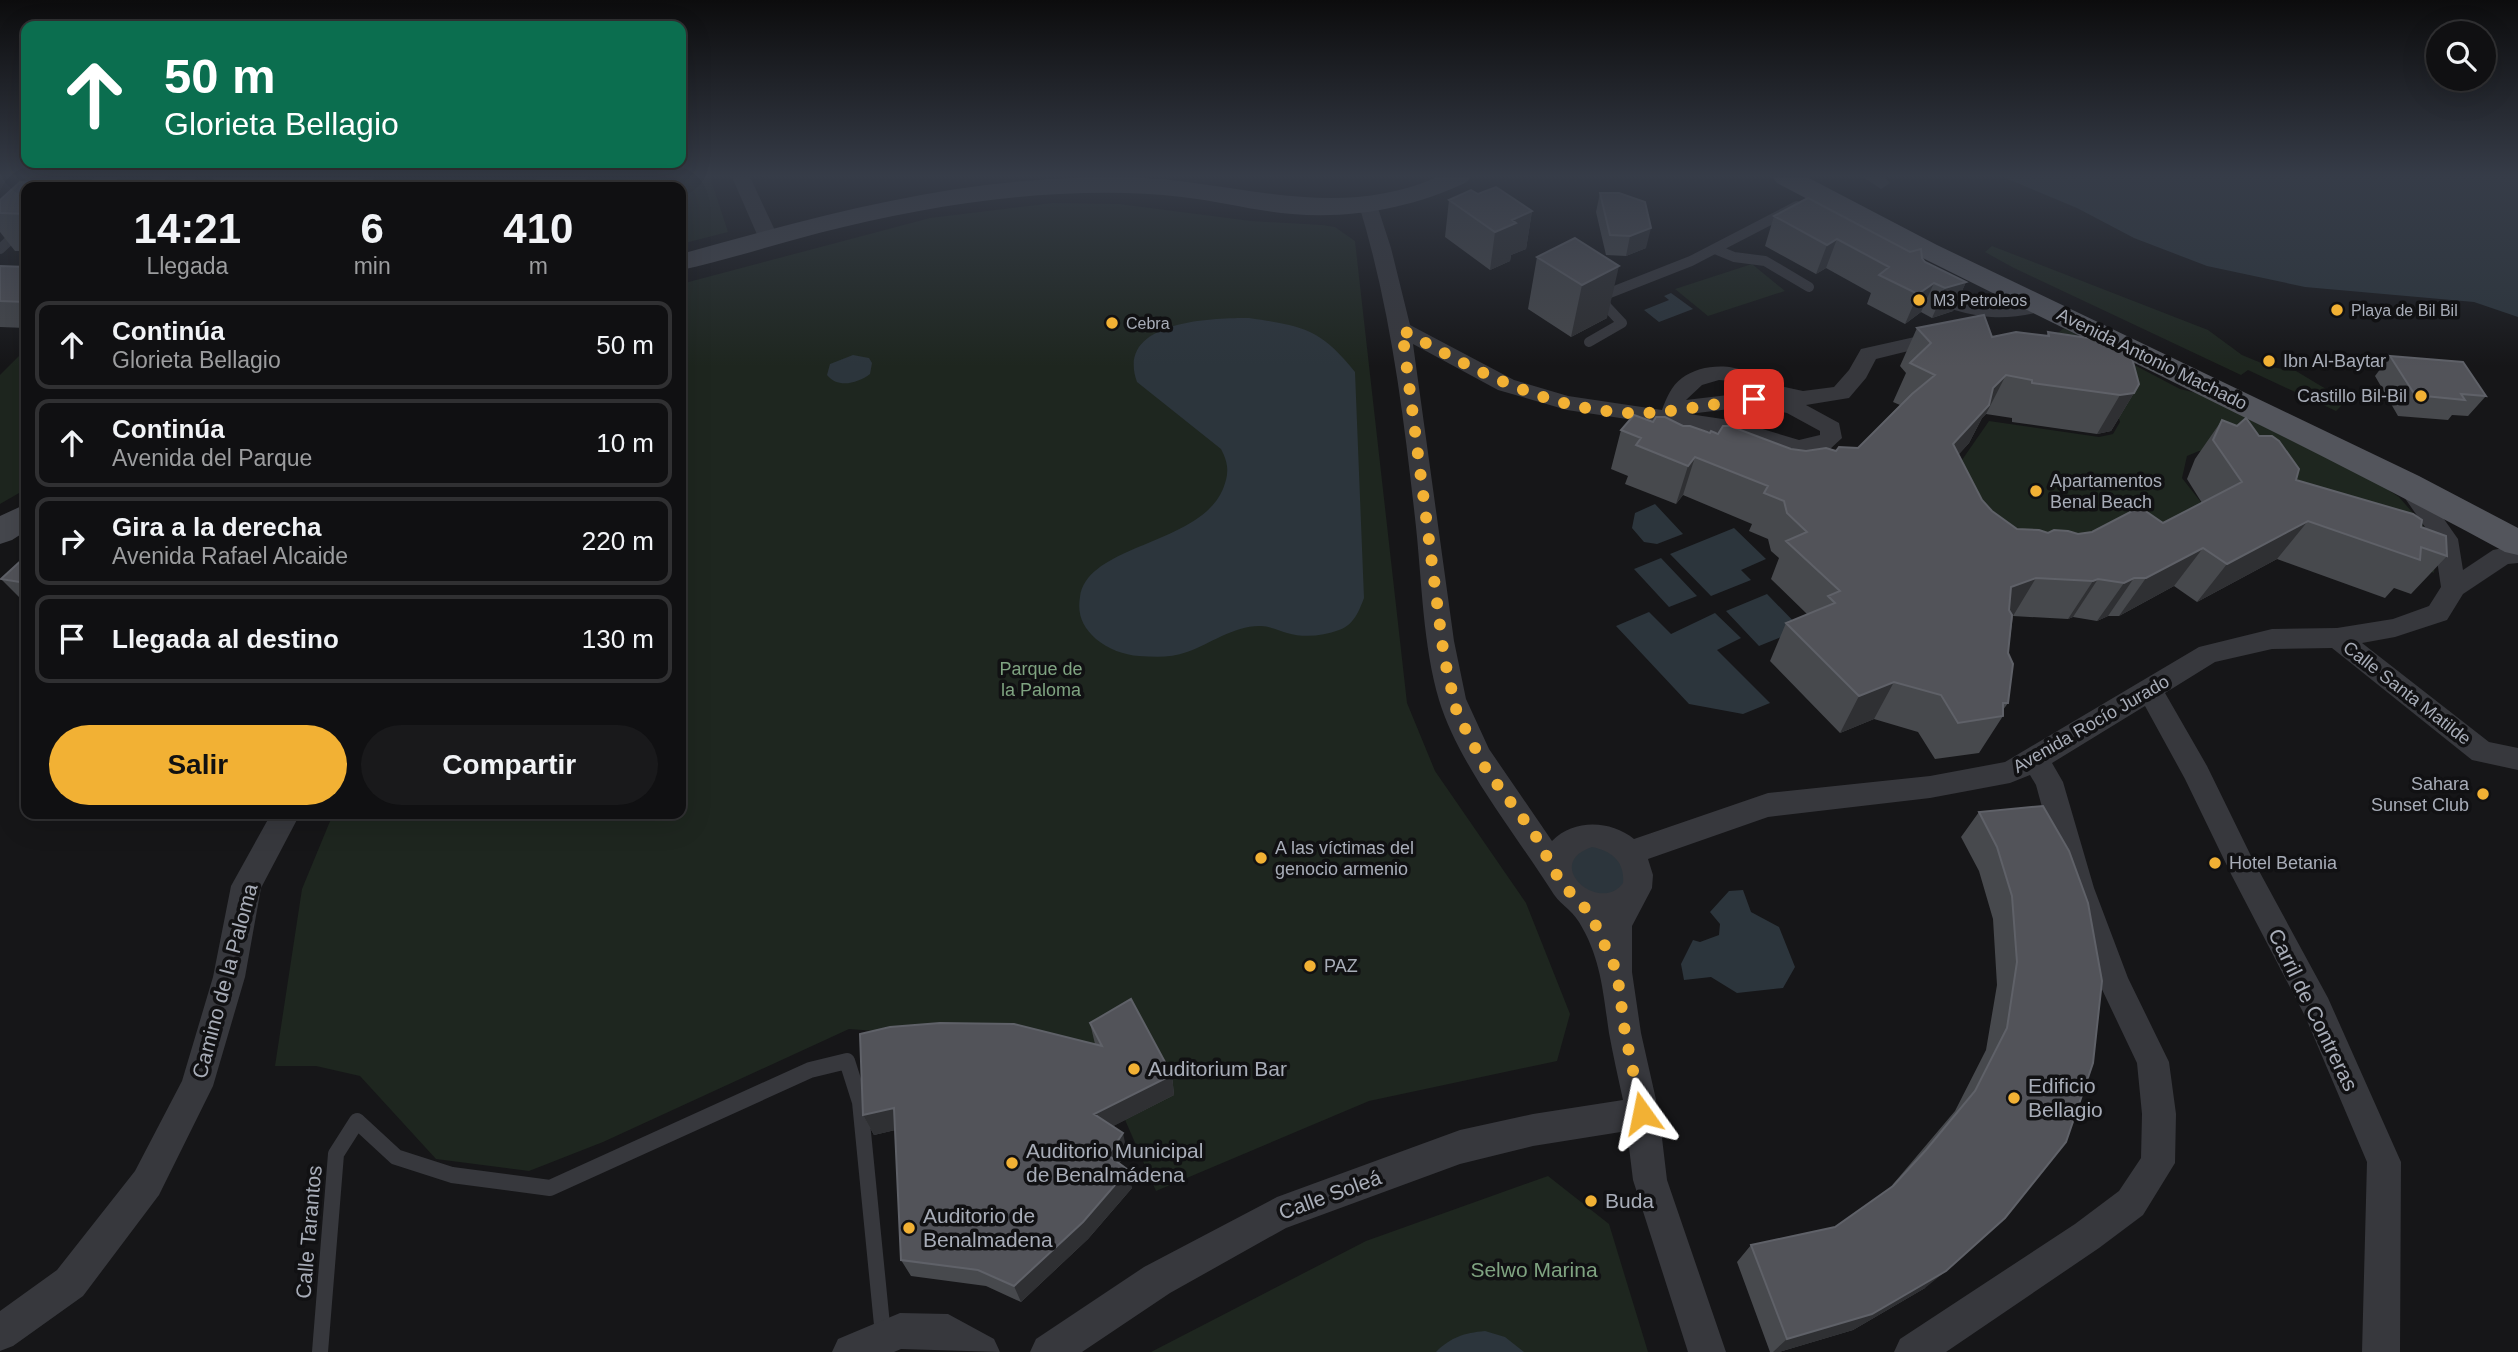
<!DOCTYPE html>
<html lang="es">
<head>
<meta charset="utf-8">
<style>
	body { margin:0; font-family:Arial,sans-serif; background:#19191b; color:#f1f3f6; height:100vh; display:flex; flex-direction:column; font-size:26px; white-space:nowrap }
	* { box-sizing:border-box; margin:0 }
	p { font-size:23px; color:#9c9d9f }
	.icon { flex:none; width:38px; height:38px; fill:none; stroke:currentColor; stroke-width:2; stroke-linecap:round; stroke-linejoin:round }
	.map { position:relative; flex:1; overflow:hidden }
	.panel { position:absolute; left:21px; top:182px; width:665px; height:637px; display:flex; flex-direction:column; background:#101012; border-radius:14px; box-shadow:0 7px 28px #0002,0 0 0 2px #303032 }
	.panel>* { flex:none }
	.top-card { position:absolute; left:21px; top:21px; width:665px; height:147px; border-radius:14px; box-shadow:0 7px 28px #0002,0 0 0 2px #303032; background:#0b6e4f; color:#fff; overflow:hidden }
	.tools { position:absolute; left:2426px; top:21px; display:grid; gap:14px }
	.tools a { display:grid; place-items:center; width:70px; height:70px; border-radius:50%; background:#101012; box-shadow:0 7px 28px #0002,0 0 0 2px #303032; font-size:35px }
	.pin { position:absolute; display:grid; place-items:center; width:60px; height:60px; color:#fff; margin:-30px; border-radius:14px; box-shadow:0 4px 10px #0006 }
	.me { position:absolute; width:77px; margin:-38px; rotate:348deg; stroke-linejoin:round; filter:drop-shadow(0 0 5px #0008) }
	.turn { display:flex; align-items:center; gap:24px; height:147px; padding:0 28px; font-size:32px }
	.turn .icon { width:91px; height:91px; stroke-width:2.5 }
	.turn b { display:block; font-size:49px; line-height:60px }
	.eta { display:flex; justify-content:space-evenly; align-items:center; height:119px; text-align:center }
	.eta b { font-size:42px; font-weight:800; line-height:49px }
	.primary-button { display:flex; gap:14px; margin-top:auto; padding:14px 28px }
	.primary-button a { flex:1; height:80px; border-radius:42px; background:#f2b134; color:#111; font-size:28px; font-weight:800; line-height:80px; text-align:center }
	.primary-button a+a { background:#19191b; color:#f1f3f6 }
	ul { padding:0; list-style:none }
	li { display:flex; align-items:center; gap:21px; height:88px; margin:0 14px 10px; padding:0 14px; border:4px solid #303032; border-radius:14px }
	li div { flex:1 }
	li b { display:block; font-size:26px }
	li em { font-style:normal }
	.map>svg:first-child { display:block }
</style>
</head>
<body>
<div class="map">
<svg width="2518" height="1352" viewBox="0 0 2518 1352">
	<rect width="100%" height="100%" fill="#161618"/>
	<path fill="#1e261f" d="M631,177H710L728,232L681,244V187H614Z
		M1053,203L1119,204L1251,221L1322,225L1335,227L1355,241L1407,703L1435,771L1526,903L1570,1014L1557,1061L1369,1101L1156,1191L1096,1053L1036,1043L849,1029L603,1142L529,1171L436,1159L360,1076L316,1066H275L302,889L333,814H681V314L684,306L681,305V284L930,218Z
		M1992,246L2208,330L2242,355L2271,367L2296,371L2346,401L2336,411L2248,370L2241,375L2012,267L1985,252Z
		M1752,264L1785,291L1708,316L1675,289Z
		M2064,328L2180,389L2205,395L2369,477L2399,497L2420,521L2437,548L2434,573L2420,568L2217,452L2199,451L2187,456L2182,478L2204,506L2140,543L2049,556L1946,483L1989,421L2099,437L2113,434L2120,422L2112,396L2053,337Z
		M26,354V489L0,504V375L19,356Z
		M1548,1176L1609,1224L1648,1352H1151L1366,1241Z"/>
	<path fill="#2c353c" d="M538,177H588L581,187H529Z
		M2003,177H2518V317L2474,302L2305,287L2207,266L2134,238L2077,208Z
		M1671,293L1693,309L1659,322L1644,310L1669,300L1664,296Z
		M1249,318C1302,326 1320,328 1355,372L1364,598C1359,611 1354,625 1339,630C1323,636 1304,638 1287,633C1279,631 1269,626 1261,626C1235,625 1210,644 1187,652C1171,658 1156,657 1139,656C1124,655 1108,649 1096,639C1083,627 1077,615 1080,597C1087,544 1200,545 1223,489C1229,474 1229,464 1221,449L1137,382C1115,321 1210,318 1249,318Z
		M853,355L869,358L872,363L870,374C858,383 838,389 827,375L830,364Z
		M1655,504L1683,534L1657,544L1644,542L1632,528L1635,513Z
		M1734,528L1766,559L1741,570L1751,580L1711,596L1670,554Z
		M1661,558L1697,596L1669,607L1634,569Z
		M1767,594L1801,629L1759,646L1726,611Z
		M1649,612L1671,634L1715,613L1741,638L1717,650L1770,703L1743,714L1689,704L1616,626Z
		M1580,843L1619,851L1628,886L1600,898L1570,881L1567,855Z
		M1743,890L1751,912L1779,927L1795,967L1783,988L1737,993L1711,977L1684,980L1681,964L1693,940L1700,942L1719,935L1720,924L1710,912L1729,891Z
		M1485,1331L1505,1337L1524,1352H1436C1451,1337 1464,1333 1485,1331Z"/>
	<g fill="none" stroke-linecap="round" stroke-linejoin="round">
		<path stroke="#37383d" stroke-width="10" d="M151,187L161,177
			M181,187L191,177
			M0,249L26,225
			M1715,249L1734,257L1765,261L1809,287
			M1942,300C1977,314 2006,316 2042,306
			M1589,342L1622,323L1607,307L1602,296L1691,261L1797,206"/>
		<path stroke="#37383d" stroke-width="16" d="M320,1352L336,1154L357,1121L396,1157L452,1175L550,1188L810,1070L847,1061L860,1102L883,1335"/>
		<path fill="#37383d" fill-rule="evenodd" d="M96,177H121L103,187H79Z
			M732,177H750L779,239L776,243L769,245L759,239Z
			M1863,177H1884L1890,183L1881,189Z
			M1368,199L1377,205L1391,248L1410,325L1514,380L1568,396L1662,410C1666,399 1671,386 1682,378C1707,360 1751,363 1768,389L1766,394L1770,395L1772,388L1780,386L1803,391L1834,387L1849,370L1861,349L1946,330L1953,332L1956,336L1953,340L1876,359L1866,378L1849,398L1806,405L1839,423L1842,438L1829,450L1798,455L1733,435L1567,410L1498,390L1413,344L1454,641L1466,699L1489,749L1552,841C1574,819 1610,820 1634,839L1768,793L1930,776L2005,762L2199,647L2272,629L2337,628L2393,619L2429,606L2441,587L2434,540L2395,484L2399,478L2407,476L2415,478L2458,539L2463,570L2493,550L2518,545V563L2508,564L2463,594L2447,620L2395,637L2362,643L2489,742L2518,748V770L2472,760L2332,648L2272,649L2215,662L2165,693L2207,766L2252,858L2328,998L2401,1162L2400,1352H2362L2367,1162L2305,1016L2232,876L2185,779L2145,706L2052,763L2063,782L2094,888L2128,978L2169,1062L2176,1114L2175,1163L2143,1215L2099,1248L1946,1352H1894L1900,1339L2075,1224L2119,1191L2141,1158L2142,1114L2137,1063L2098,981L2064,888L2036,785L2030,775L2010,783L1930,798L1768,817L1648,859L1653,875L1652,888L1632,926V972L1641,1033L1659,1113L1667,1180L1726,1352H1688L1633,1180L1627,1131L1533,1146L1460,1164L1286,1228L1170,1293L1082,1352H1030L1036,1339L1144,1267L1277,1197L1460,1130L1533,1114L1623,1100C1618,1077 1613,1055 1609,1033C1603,992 1601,958 1579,922C1571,909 1558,903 1551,890C1514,832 1459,765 1439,700C1423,645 1422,584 1416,527C1404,418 1391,310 1359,205ZM1719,380L1732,381L1746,390L1745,393L1686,400L1702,385ZM1754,406L1787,413L1820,431V435L1799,440L1736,421L1689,414ZM1592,847C1612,851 1625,862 1623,883C1600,915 1541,864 1592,847Z
			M271,814H300L261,888L245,977L213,1086L159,1195L83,1296L13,1346L0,1351V1311L57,1270L135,1171L182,1081L213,977L231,886Z
			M900,1313L948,1314L994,1339L1000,1352L901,1349L894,1352H832L838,1339Z"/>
		<path fill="#45474d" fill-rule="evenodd" d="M1437,177H1471L1467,182C1412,208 1353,219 1292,214C1255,211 1218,201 1182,197C1141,192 1100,192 1060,194C978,198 898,213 819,233C773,245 727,260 681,270V254C810,218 940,182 1075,178C1112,176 1150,177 1187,182C1272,193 1354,214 1437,177Z
			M26,504V531L12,540L0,544V516Z"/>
		<path fill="#53555c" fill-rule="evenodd" d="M1773,177H1807L1937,245L2419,476L2518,528V555L2505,552C2266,422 2017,310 1777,183Z"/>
	</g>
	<path fill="#47494d" d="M24,177H67L68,180L58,183L26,187V251H15L0,232V200L28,183Z
		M212,177H375L367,187L218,186Z
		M1600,193L1646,248L1626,256L1606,255L1596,212Z
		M1478,194L1532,211L1526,249L1511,255L1510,261L1490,270L1445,237L1449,200Z
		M1774,216L1922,258L1925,262L1966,282L1953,311L1932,318L1921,312L1905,324L1867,304L1871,293L1826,268L1816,274L1765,246Z
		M1575,238L1607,318L1571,337L1528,309L1537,257Z
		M0,266L26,267V328L0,327Z
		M1917,328L1992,337L2047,336L2048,332L2134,393L2111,431L2097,434L2012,422V418L1986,414L1982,418L1969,443L1958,455L1982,500L1992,511L2017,529L2048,533L2078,534L2163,523L2202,503L2187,479L2195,459L2222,420L2259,436L2296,480L2421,527L2447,556L2411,594L2394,588L2385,598L2277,559L2197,602L2174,586L2119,616H2108L2097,621L2073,617L2068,619L2013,616L2008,653V703L2003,710V716L1979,753L1935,759L1918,732L1874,719L1840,733L1770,661L1786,623L1807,614L1771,579L1779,558L1771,551L1768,539L1749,531L1752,524L1683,495L1676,504L1625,484L1628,476L1611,469L1621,430L1653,422L1683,426L1710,433L1718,434L1791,449L1806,451H1836L1858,448L1900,405L1893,402L1906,373L1900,366Z
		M2390,356L2486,396L2468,416L2452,415L2448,420L2398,416L2375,376Z
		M26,556V600L21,599L1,579Z
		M1979,812L2069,851L1925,1288L1853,1330L1779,1352H1770L1737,1262L1751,1245L1835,1227L1889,1189L1955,1111L1986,1050L1997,985L1993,919L1979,871L1961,837Z
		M1090,1023L1172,1075L1174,1095L1113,1126L1127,1152L1119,1163L1132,1188L1088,1239L1021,1302L986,1286L911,1276L901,1260L895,1130L874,1135L863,1115L1095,1044Z"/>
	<path fill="#2f3033" d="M24,177H67L68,180L43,187H31Z
		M358,177H375L367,187H364Z
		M1532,211L1526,249L1511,255L1510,261L1490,270L1495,232L1512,220Z
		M1651,228L1646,248L1626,256L1630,236Z
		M1837,239L1826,268L1816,274L1827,245Z
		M1619,266L1607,318L1571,337L1582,285Z
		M1966,282L1953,311L1932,318L1945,288Z
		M1934,283L1921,312L1905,324L1918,294Z
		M2006,375L1986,414L1982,418L1969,443L1933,483L1953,444L1993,388Z
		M2134,393L2111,431L2097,434L2120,395Z
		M1695,457L1683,495L1676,504L1688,466Z
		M2308,521L2277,559L2197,602L2227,564Z
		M2203,548L2174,586L2119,616L2146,578Z
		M2036,578L2013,616L1988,625L2011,587Z
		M2134,578L2108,616L2097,621L2124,583Z
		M2098,579L2073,617L2068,619L2093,581Z
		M1894,682L1874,719L1840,733L1859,696Z
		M1172,1075L1174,1095L1098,1134L1094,1114Z
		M894,1108L904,1128L874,1135L863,1115Z
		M1123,1133L1127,1152L1112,1174L1108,1155Z
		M1128,1170L1132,1188L1088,1239L1021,1302L1014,1286Z
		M1946,1271L1925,1288L1853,1330L1779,1352H1773L1787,1339Z"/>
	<path fill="#525359" stroke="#5f6168" stroke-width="2" d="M20,182L123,184L120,187H26V214L0,213V200Z
		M1496,187L1532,211L1512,220L1516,223L1495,232L1449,200L1471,190L1478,194Z
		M1600,193H1619L1645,202L1651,228L1630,236L1610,235Z
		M1808,198L1910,252L1921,249L1922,258L1925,262L1966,282L1945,288L1934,283L1918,294L1879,275L1889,267L1837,239L1827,245L1774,216Z
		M1575,238L1619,266L1582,285L1537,257Z
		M0,266L26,267V302L0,301Z
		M1984,315L1992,337L2016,332L2049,336L2048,332L2114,342L2132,358L2139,384L2134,393L2120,395L2032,383V380L2006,375L1993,388L1989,405L1953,444L1982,500L1992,511L2017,529L2039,530L2048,533L2054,530L2068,531L2078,534L2092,532L2136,509L2144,510L2163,523L2242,482L2213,440L2222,420L2237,426L2246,418L2259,436H2272L2279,441L2299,469L2296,480L2413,514L2422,520L2421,527L2446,536L2447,556L2421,547L2420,560L2308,521L2227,564L2203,548L2146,578H2134L2124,583L2098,579L2093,581L2036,578L2011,587L2009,610L2012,615L2008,653L2013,664L2008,703H2003V716L1958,723L1941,695L1894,682L1859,696L1786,623L1835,603L1828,596L1840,591L1786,541L1807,532L1787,513L1784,501L1764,493L1768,486L1695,457L1688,466L1636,445L1641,438L1621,430L1634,415L1653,422L1656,417H1665L1683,426H1690L1710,433L1711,431L1718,434L1723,426H1730L1791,449L1806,451L1826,448L1836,451L1839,447L1858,448L1912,394L1935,375L1910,363L1931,343L1917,328Z
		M2390,356L2463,362L2486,396L2461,394L2465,400L2415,395Z
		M26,556V583L1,579Z
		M2043,806L2069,851L2088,903L2102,981L2093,1063L2066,1142L2005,1218L1946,1271L1872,1314L1787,1339L1751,1245L1835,1227L1893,1186L1926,1150L1975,1091L2007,1028L2017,962L2012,896L1997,847L1979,812Z
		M1131,999L1172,1075L1094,1114L1123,1133L1108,1155L1128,1170L1083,1222L1014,1286L978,1270L901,1260L894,1108L863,1115L860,1034L890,1027L940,1023L1014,1024L1102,1046L1090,1023Z"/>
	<linearGradient id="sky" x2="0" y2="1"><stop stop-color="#0c0c0d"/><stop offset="0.48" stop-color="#363c48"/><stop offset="1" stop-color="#363c48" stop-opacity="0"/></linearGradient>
	<rect width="2518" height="366" fill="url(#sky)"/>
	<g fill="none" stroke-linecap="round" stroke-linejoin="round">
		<path stroke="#f2b134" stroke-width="12" stroke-dasharray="0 21.6" d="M1642,1113L1625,1033L1617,972L1590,913L1561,883L1534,833L1487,771L1457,713L1444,657L1402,330C1475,370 1546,410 1631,413C1668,414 1716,403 1754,399"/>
	</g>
	<g fill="#f2b134" stroke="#111113" stroke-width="2.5">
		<circle cx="1919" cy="300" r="7"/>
		<circle cx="2337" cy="310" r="7"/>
		<circle cx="1112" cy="323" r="7"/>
		<circle cx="2269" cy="361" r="7"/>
		<circle cx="2421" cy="396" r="7"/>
		<circle cx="2036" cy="491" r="7"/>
		<circle cx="2483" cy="794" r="7"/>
		<circle cx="1261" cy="858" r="7"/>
		<circle cx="2215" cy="863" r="7"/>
		<circle cx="1310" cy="966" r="7"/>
		<circle cx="1134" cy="1069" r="7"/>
		<circle cx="2014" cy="1098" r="7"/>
		<circle cx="1012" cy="1163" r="7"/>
		<circle cx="1591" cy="1201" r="7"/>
		<circle cx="909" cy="1228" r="7"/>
	</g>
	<g text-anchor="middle" stroke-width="7" stroke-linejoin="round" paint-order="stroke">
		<g font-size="16" fill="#a8adb8" stroke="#111113" text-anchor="start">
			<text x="1933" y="306">M3 Petroleos</text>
			<text x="2351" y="316">Playa de Bil Bil</text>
			<text x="1126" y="329">Cebra</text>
		</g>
		<g font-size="18" fill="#a8adb8" stroke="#111113">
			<text transform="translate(2152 359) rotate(26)" y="6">Avenida Antonio Machado</text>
			<text transform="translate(2407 693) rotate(38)" y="6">Calle Santa Matilde</text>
			<text transform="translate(2091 724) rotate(-30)" y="6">Avenida Rocío Jurado</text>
		</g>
		<g font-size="18" fill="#a8adb8" stroke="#111113" text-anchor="start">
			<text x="2283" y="367">Ibn Al-Baytar</text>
			<text x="2407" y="402" text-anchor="end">Castillo Bil-Bil</text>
			<text x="2050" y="487">Apartamentos<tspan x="2050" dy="21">Benal Beach</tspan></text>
			<text x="2469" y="790" text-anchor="end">Sahara<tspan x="2469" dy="21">Sunset Club</tspan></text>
			<text x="1275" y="854">A las víctimas del<tspan x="1275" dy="21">genocio armenio</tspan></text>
			<text x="2229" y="869">Hotel Betania</text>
			<text x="1324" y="972">PAZ</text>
		</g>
		<g font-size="18" fill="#7fa381" stroke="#111113">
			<text x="1041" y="675">Parque de<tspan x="1041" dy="21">la Paloma</tspan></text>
		</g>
		<g font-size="21" fill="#a8adb8" stroke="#111113">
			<text transform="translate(225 981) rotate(-75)" y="7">Camino de la Paloma</text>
			<text transform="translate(2313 1010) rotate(64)" y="7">Carril de Contreras</text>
			<text transform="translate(1330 1195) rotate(-20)" y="7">Calle Soleá</text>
			<text transform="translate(309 1232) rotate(-85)" y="7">Calle Tarantos</text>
		</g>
		<g font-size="21" fill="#a8adb8" stroke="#111113" text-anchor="start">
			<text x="1148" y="1076">Auditorium Bar</text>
			<text x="2028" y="1093">Edificio<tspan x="2028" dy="24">Bellagio</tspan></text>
			<text x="1026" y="1158">Auditorio Municipal<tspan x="1026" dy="24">de Benalmádena</tspan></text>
			<text x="1605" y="1208">Buda</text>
			<text x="923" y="1223">Auditorio de<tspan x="923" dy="24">Benalmadena</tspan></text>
		</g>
		<g font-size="21" fill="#7fa381" stroke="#111113">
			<text x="1534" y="1277">Selwo Marina</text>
		</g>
	</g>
</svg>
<div class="tools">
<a><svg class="icon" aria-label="search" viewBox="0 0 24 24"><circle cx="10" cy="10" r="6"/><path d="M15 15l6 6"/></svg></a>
</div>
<div class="pin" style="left:1754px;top:399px;background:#d93025"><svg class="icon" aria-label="arrive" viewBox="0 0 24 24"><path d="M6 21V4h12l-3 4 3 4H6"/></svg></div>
<svg class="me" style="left:1642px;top:1113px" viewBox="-20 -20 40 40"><path d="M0-17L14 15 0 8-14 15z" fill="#f2b134" stroke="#fff" stroke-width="4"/></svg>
<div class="top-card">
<div class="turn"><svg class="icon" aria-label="ahead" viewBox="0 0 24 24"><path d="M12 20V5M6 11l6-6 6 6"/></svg><div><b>50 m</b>Glorieta Bellagio</div></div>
</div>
<section class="panel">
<div class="eta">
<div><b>14:21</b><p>Llegada</p></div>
<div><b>6</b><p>min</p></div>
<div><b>410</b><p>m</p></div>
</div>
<ul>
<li><svg class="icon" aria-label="ahead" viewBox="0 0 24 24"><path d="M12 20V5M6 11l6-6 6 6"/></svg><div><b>Continúa</b><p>Glorieta Bellagio</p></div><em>50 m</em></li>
<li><svg class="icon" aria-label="ahead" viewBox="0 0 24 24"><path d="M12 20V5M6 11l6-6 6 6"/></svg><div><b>Continúa</b><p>Avenida del Parque</p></div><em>10 m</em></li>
<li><svg class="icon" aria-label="right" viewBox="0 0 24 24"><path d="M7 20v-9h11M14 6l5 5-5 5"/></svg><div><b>Gira a la derecha</b><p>Avenida Rafael Alcaide</p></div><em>220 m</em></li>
<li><svg class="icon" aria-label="arrive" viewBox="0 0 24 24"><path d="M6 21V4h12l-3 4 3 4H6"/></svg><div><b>Llegada al destino</b></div><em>130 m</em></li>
</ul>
<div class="primary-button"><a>Salir</a><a>Compartir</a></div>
</section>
</div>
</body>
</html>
